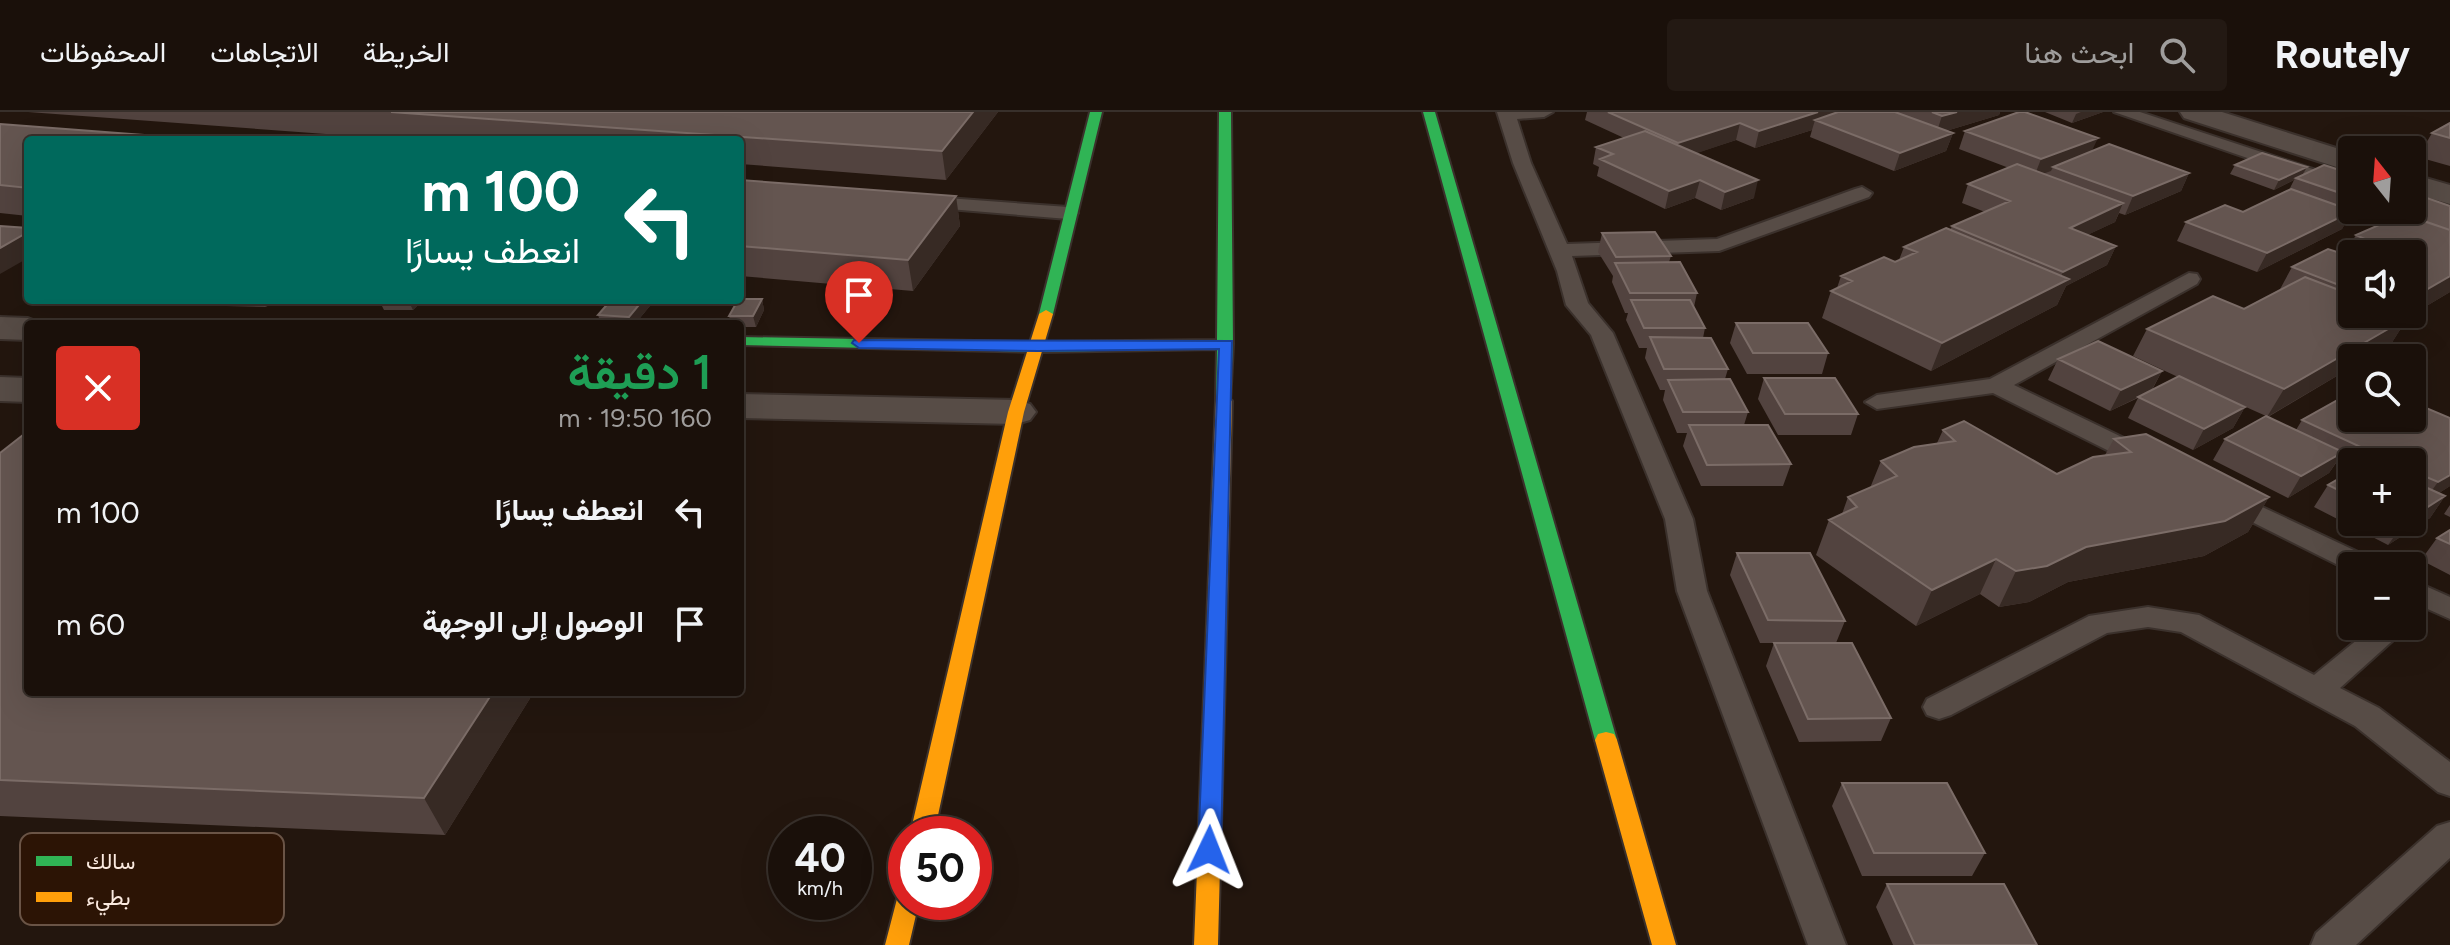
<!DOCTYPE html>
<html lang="ar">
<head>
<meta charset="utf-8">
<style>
	body { margin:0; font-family:Figtree,Vazirmatn,sans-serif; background:#231913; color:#f1f3f6; direction:rtl; height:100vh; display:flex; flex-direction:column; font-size:30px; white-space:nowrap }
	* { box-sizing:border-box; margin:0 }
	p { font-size:26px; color:#9f9d9c }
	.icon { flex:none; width:44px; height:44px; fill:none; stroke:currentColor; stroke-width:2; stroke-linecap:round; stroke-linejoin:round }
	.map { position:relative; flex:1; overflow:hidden; direction:ltr }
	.panel { position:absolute; left:24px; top:208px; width:720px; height:376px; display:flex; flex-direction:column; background:#1a100a; border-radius:8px; box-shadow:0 8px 32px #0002,0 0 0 2px #38302b; direction:rtl }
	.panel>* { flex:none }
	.guide { position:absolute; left:24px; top:24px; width:720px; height:168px; border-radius:8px; box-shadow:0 8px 32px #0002,0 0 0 2px #38302b; direction:rtl; background:#00695c; color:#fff; overflow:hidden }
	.needle { width:52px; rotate:343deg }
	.buttons { position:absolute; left:2338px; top:24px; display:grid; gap:16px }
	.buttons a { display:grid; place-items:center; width:88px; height:88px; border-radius:8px; background:#1a100a; box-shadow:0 8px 32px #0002,0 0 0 2px #38302b; font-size:40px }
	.speed { position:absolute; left:768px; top:704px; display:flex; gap:16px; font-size:40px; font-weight:700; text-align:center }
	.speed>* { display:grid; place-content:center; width:104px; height:104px; border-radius:50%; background:#1a100a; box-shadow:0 8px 32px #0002,0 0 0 2px #38302b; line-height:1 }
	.speed small { font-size:20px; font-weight:400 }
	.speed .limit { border:12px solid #d22; background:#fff; color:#111 }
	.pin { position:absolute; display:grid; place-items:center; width:68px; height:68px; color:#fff; margin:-82px -34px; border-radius:50% 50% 50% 0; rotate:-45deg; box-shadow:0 0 8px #0007 }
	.pin .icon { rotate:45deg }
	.me { position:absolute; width:88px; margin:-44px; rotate:2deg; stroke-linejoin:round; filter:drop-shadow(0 0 6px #0008) }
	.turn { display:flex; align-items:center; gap:28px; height:168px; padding:0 32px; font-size:36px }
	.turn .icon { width:104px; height:104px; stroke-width:2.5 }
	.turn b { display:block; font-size:56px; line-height:68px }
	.round { display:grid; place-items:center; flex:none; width:84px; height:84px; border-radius:8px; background:#231913 }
	.summary { display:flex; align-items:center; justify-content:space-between; height:136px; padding:0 32px }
	h1 { font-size:48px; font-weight:600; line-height:60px; color:#1e9e55 }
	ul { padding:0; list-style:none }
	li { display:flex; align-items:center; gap:24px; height:112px; padding:0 32px }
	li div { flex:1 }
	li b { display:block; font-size:30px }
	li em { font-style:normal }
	header { display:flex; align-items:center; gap:48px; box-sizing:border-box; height:112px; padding:0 40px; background:#1a100a; border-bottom:2px solid #38302b }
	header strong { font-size:38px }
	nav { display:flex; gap:44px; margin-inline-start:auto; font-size:28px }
	.search { width:560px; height:72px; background:#231913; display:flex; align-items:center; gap:20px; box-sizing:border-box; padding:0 28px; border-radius:8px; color:#9f9d9c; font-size:30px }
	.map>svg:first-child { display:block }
</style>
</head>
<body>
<header>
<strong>Routely</strong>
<div class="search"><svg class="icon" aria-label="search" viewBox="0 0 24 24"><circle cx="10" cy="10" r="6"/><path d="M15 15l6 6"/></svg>ابحث هنا</div>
<nav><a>الخريطة</a><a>الاتجاهات</a><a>المحفوظات</a></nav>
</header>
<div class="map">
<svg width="2450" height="833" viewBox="0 0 2450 833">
	<rect width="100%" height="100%" fill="#23160e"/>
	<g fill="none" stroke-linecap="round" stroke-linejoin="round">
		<g stroke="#3b312c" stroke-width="4">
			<path id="lane" d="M1497,0H1553L1544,5L1517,7L1531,51L1567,132L1717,127L1855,77L1862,75L1872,81L1869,85L1719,139L1572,144L1588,191L1613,221L1693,407L1707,479L1846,833H1808L1677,479L1665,407L1591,223L1566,193L1557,159L1513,51Z
				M2114,0H2140L2352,70V82Z
				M920,84L1068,95L1078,101L1068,107L913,94L910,90L913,86Z
				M2189,161L2197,162L2200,167L2197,172L2014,273L2155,341L2159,347L2155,353H2137L1993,281L1877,297L1865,290L1877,283L1990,267Z
				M2226,378L2373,447L2377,454H2352V460L2216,392L2212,386L2216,380Z
				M2412,468L2450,485V507L2412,490Z
				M2148,495L2199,503L2314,563L2374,514H2409L2340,576L2379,596L2450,650V684L2438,680L2355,614L2181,520L2148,515L2107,521L1951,603L1939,607L1927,603L1923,595L1927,587L2089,504Z
				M2450,710V746L2356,833H2311L2316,821L2437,714Z"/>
		</g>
		<g stroke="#3b312c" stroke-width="4">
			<path id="street" d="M2180,0H2222L2352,41V60L2184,6Z
				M2412,62L2450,73V92L2412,81Z
				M0,205L28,206L43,212H28V228L0,227Z
				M0,265L28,266V290L0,289Z
				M740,282L1016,288L1030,292L1036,300L1030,308L1016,312L740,306Z"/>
		</g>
		<g stroke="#3b312c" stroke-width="4">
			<path id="fast" d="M1090,0H1102L1053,202L1046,206L1039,202Z
				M1219,0H1231L1233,232L1230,292H1218L1216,289L1217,237L1038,240L740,233V225L1038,230L1217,228Z
				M1423,0H1435L1617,628L1614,634L1606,636L1598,634L1595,628Z"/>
		</g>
		<g stroke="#3b312c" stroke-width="4">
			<path id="slow" d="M1046,198L1053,202L1024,300L934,722H910L1008,300L1039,202Z
				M1224,284L1232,289L1218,833H1194L1216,289Z
				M1606,620L1614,622L1617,628L1676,833H1652L1595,628L1598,622Z
				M906,780V790H919L909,833H885L898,783Z"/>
		</g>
		<use href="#lane" fill="#574c46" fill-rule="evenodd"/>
		<use href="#street" fill="#574c46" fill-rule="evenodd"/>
		<use href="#fast" fill="#30b455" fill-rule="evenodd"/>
		<use href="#slow" fill="#ff9f0a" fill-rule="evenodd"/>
	</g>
	<path fill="#52433f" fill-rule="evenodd" d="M28,0H998L946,68L740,52V28H408Z
		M1587,0H2000L1999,3L1946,19L1953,21L1946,39L1894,59L1810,25L1812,18L1755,36L1736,28L1696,41L1754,86L1721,98L1695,86L1665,97L1597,64L1599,55L1593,52L1596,35L1624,26L1585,8Z
		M2045,0H2103L2072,11Z
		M2450,11V54L2418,45L2432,21Z
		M0,12L28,28V104L0,101Z
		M1965,19L2092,39L2189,61L2181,79L2125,103L2119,101L2115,110L2087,123L2116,134L2107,153L2066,174L2057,193L1931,259L1822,206L1831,179L1837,176L1841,164L1895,150L1899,148L1904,135L1950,118L1952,114L1985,100L1962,91L1968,72L2009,56L1959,37Z
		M2235,53L2307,55L2303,63L2352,62V98L2342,117L2257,160L2177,129L2186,110L2243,100L2289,78L2294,68L2274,78L2230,62Z
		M740,68L956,84L960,114L913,179L740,164Z
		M2424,85L2450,94V180L2408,205L2391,232L2367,246H2352V255L2268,305L2296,318L2302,308L2352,280V306H2412V290L2450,306V374L2439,381L2445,384L2430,406L2388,433L2314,395L2328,373L2352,359V410H2412V350H2352V359L2336,351L2329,361L2288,386L2213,348L2225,327L2266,304L2237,291L2245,295L2233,316L2193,338L2128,306L2138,286L2110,299L2048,268L2058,247L2098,229L2162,259L2152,278L2178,265L2133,244L2147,217L2213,184L2244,197L2279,179L2292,155L2328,137L2340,141L2347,138L2356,123L2387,110L2395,98H2412V90ZM2352,142H2412V202H2352Z
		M1602,121L1671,144L1669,150L1697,181L1694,195L1705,216L1703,226L1728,257L1725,267L1748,300L1744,313L1791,352L1783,374H1701L1683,334L1687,321H1677L1663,288L1665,278H1660L1645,246L1647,236H1639L1626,208L1628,201H1625L1612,170L1613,164L1598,140Z
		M762,187L764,198L756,215H740V212H731L729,204Z
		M223,188H276L266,195L226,194Z
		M379,188H423L413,198H384Z
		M654,189L635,212H601L598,203Z
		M1736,211L1828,241L1822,262H1747L1730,231Z
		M1764,266L1858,302L1851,323H1778L1758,287Z
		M1943,318L2057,362L2105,343L2114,327L2269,385L2248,420L2204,444L2068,470L2029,490L1999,495L1980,482L1916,514L1816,443L1829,408L1842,402L1848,385L1870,376L1881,349L1937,331Z
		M0,341L534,580L445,723L0,704Z
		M2450,393V405L2444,402Z
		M2450,418V463L2421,448L2437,426Z
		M1737,441L1845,509L1836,531L1891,606L1881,629L1799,630L1766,554L1774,531H1797H1760L1730,463Z
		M1842,671L1985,741L1972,764H1862L1832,694Z
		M1887,772L2037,833H1893L1876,795Z"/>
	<path fill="#372a24" d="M973,0H998L946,68L942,39Z
		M1818,0H1864L1815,8L1812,18L1755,36L1759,19Z
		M1957,0H2000L1999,3L1936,22L1942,4Z
		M2081,0H2103L2072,11L2076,2Z
		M1740,11L1736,28L1674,49L1678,31Z
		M1953,21L1946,39L1894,59L1900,41Z
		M2098,26L2090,43L2053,55L2051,59L2034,65L2041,47Z
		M2307,55L2301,65L2296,66L2294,68L2274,78L2279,68Z
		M2189,61L2181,79L2125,103L2133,84Z
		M1700,68L1695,86L1665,97L1669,79Z
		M1758,68L1754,86L1721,98L1725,80Z
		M956,84L960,114L913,179L908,148Z
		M2352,85V98L2342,104Z
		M2123,91L2115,110L2062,135L2070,116Z
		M2353,99L2342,117L2257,160L2267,141Z
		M28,120V146L0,162V136Z
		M2116,134L2107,153L2066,174L2057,193L1931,259L1942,231L2057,173L2063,160Z
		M2450,164V180L2408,205L2391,232L2367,246H2352V255L2267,305L2284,277L2391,202H2412V186Z
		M762,187L764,198L756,215L753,204Z
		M263,188H276L266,195Z
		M408,188H423L413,198Z
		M643,188L654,189L635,212H631L629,205Z
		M2162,259L2151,279L2110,299L2121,278Z
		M2245,295L2233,316L2193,338L2204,317Z
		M2343,340L2329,361L2288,386L2301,364Z
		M2450,363V374L2422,392L2438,370Z
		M2445,384L2430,406L2388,433L2404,411L2412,410V405Z
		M2269,385L2248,420L2204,444L2068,470L2029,490L1999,495L2016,459L2086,435Z
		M1996,447L1980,482L1916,514L1932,478Z
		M493,580H534L445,723L424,686Z"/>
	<path fill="#645550" stroke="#7b6c67" stroke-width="2" d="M391,0H973L942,39Z
		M1608,0H1818L1759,19L1740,11L1678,31Z
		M1838,0H1895L1953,21L1900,41L1815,8Z
		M1932,0H1957L1942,4Z
		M2019,0H2025L2098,26L2041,47L1965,19Z
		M2450,11V26L2432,21Z
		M0,12L210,28H28V76L0,73Z
		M1645,19L1758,68L1725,80L1700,68L1669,79L1600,47L1613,42L1596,35Z
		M2109,32L2189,61L2133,84L2053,55Z
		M2262,41L2307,55L2279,68L2235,53Z
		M2017,52L2123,91L2070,116L2116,134L2063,160L1952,114L2010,89L1968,72Z
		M2324,53L2352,62V85L2296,66Z
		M740,68L956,84L908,148L740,134Z
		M2291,77L2353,99L2267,141L2186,110L2225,93L2243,100Z
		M2424,85L2450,94V118L2393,99L2412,98V90Z
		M2404,102L2450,118V164L2412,186V142H2352V178L2292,155L2328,137L2340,141L2367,128L2356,123Z
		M0,114L28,116V120L0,136Z
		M1946,116L2069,167L1942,231L1831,179L1852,169L1841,164L1884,145L1895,150L1917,140L1904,135Z
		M1655,120L1671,144L1616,145L1602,121Z
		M1680,150L1697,181H1630L1615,151Z
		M2305,165L2352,183V202H2402L2409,205L2284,277L2147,217L2213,184L2244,197Z
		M740,187H762L753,204H729L738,188Z
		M611,188H643L629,205L598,203Z
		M1631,188H1690L1705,216H1644Z
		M1736,211H1808L1828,241H1753Z
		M1650,225L1711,226L1728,257H1664Z
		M2098,229L2162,259L2121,278L2058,247Z
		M2179,264L2245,295L2204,317L2138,285Z
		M1764,266H1835L1858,302H1785Z
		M1730,267L1748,300H1683L1668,268Z
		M2352,280V306H2412V290L2450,306V363L2438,370L2412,359V350H2393L2302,308Z
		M2266,304L2343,340L2301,364L2225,327Z
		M1964,309L2057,362L2093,345L2131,340L2114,327L2146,322L2269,385L2225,409L2086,435L2047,454L2016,459L1996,447L1932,478L1829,408L1857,395L1848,385L1897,364L1881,349L1914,335L1955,329L1943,318Z
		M1689,313H1768L1791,352L1707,353Z
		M28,319V580H493L424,686L0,668V341Z
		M2352,359V385L2328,373Z
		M2412,369L2445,384L2412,405Z
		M2450,418V432L2437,426Z
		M1737,441H1810L1845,509L1768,508Z
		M1774,531H1852L1891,606L1808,607Z
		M1842,671H1947L1985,741H1874Z
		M1887,772H2004L2037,833H1915Z"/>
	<path fill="#2563eb" stroke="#184099" stroke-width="2" d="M854,228L1232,229L1221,738L1218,745L1209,748L1201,745L1198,738L1219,237L1038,239L859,236L852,231Z"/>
	<rect x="20" y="721" width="264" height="92" rx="12" fill="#2c1405" stroke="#6a5446" stroke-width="2"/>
	<rect x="36" y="744" width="36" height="10" fill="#30b455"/>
	<rect x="36" y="780" width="36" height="10" fill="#ff9f0a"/>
	<g font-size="22" fill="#fae9df">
		<text x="86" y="757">سالك</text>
		<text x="86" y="793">بطيء</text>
	</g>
</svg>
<div class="buttons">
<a><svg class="needle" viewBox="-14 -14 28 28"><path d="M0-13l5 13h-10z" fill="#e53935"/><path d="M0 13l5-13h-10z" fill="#9f9d9c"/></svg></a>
<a><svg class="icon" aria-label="sound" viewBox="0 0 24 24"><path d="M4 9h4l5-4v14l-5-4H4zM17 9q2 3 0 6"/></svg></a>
<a><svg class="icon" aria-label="search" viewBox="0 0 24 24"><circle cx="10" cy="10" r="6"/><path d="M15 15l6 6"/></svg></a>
<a>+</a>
<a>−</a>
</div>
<div class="speed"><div>40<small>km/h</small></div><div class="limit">50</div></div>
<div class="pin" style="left:859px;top:231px;background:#d93025"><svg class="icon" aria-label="arrive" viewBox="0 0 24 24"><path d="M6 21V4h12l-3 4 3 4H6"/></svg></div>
<svg class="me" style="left:1209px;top:738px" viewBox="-20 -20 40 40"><path d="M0-17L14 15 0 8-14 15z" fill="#2563eb" stroke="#fff" stroke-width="4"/></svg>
<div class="guide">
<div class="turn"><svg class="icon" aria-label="left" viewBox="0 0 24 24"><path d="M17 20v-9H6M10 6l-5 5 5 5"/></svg><div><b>100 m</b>انعطف يسارًا</div></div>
</div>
<section class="panel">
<div class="summary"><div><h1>1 دقيقة</h1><p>160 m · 19:50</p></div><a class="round" style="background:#d93025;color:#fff"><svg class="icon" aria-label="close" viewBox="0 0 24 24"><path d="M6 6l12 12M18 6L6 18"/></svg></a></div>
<ul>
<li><svg class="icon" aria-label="left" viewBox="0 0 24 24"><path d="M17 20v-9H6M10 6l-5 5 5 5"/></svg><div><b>انعطف يسارًا</b></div><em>100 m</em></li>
<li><svg class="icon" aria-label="arrive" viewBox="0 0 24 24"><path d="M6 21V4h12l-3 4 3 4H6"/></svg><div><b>الوصول إلى الوجهة</b></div><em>60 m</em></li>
</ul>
</section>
</div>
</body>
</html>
